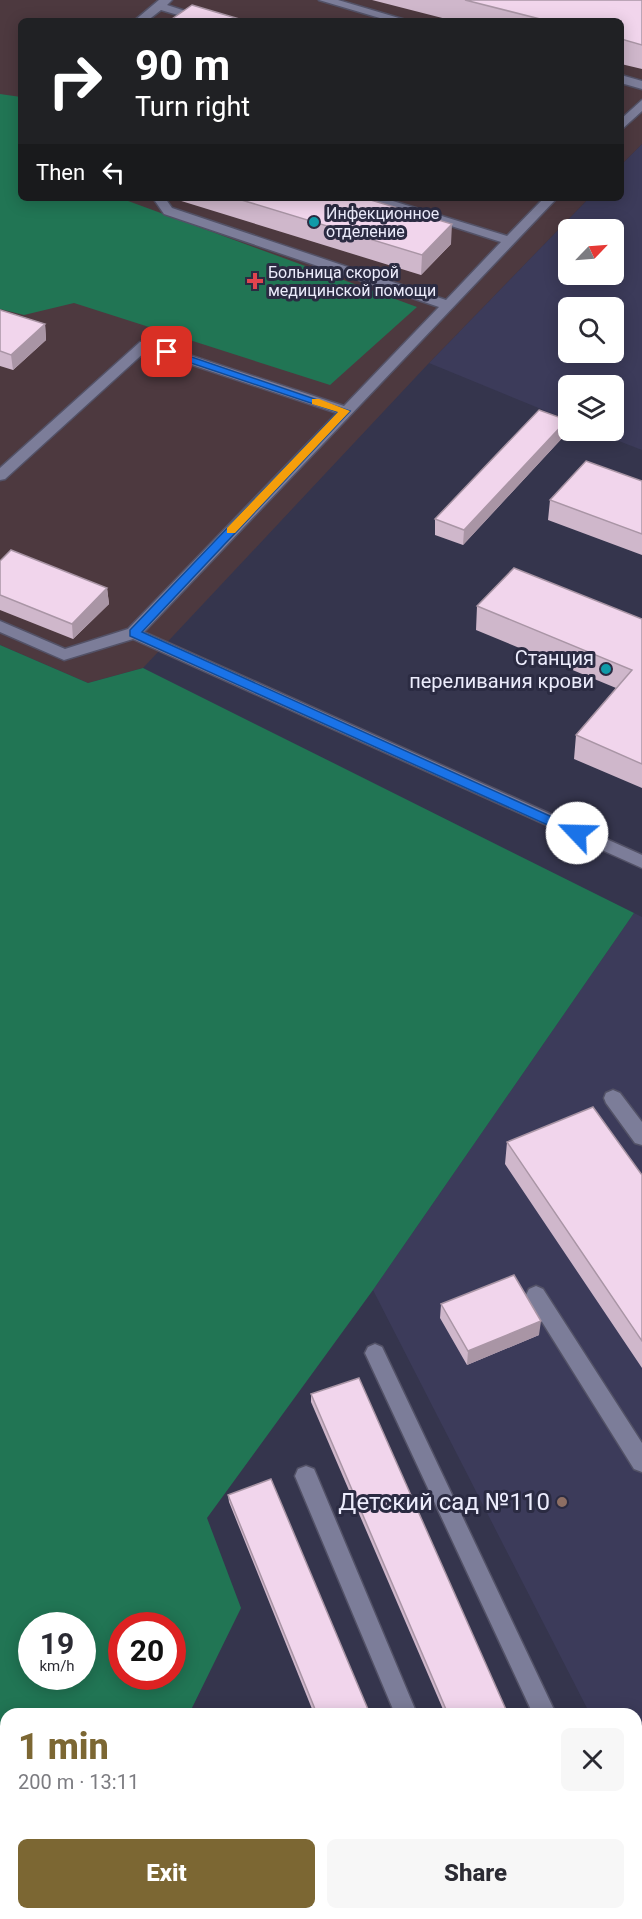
<!DOCTYPE html>
<html lang="en">
<head>
<meta charset="utf-8">
<style>
	body { margin:0; font-family:Roboto,sans-serif; background:#f7f7f7; color:#2b2b33; height:100vh; display:flex; flex-direction:column; font-size:22px; white-space:nowrap }
	* { box-sizing:border-box; margin:0 }
	p { font-size:20px; color:#7c7c81 }
	.icon { flex:none; width:33px; height:33px; fill:none; stroke:currentColor; stroke-width:2; stroke-linecap:round; stroke-linejoin:round }
	.map { position:relative; flex:1; overflow:hidden }
	.drawer { position:absolute; left:0px; top:1708px; width:642px; height:212px; display:flex; flex-direction:column; background:#fff; border-radius:18px 18px 0 0; box-shadow:0 3px 15px #0003 }
	.drawer>* { flex:none }
	.top-card { position:absolute; left:18px; top:18px; width:606px; height:183px; border-radius:9px; box-shadow:0 3px 15px #0003; background:#202124; color:#fff; overflow:hidden }
	.needle { width:39px; rotate:65deg }
	.tools { position:absolute; left:558px; top:219px; display:grid; gap:12px }
	.tools a { display:grid; place-items:center; width:66px; height:66px; border-radius:9px; background:#fff; box-shadow:0 3px 15px #0003; font-size:30px }
	.speed { position:absolute; left:18px; top:1612px; display:flex; gap:12px; font-size:30px; font-weight:700; text-align:center }
	.speed>* { display:grid; place-content:center; width:78px; height:78px; border-radius:50%; background:#fff; box-shadow:0 3px 15px #0003; line-height:1 }
	.speed small { font-size:15px; font-weight:400 }
	.speed .limit { border:9px solid #d22; background:#fff; color:#111 }
	.pin { position:absolute; display:grid; place-items:center; width:51px; height:51px; color:#fff; margin:-26px; border-radius:12px; box-shadow:0 3px 9px #0006 }
	.me { position:absolute; width:66px; margin:-33px; rotate:294deg; stroke-linejoin:round; filter:drop-shadow(0 0 4px #0008) }
	.turn { display:flex; align-items:center; gap:21px; height:126px; padding:0 18px; font-size:27px }
	.turn .icon { width:78px; height:78px; stroke-width:2.5 }
	.turn b { display:block; font-size:42px; line-height:51px }
	.then { display:flex; align-items:center; height:57px; padding:0 18px; background:#0003; gap:12px; font-size:22px }
	.round { display:grid; place-items:center; flex:none; width:63px; height:63px; border-radius:9px; background:#f7f7f7 }
	.summary { display:flex; align-items:center; justify-content:space-between; height:102px; padding:0 18px }
	h1 { font-size:36px; font-weight:800; line-height:45px; color:#7c6733 }
	.button { display:flex; gap:12px; margin-top:auto; padding:12px 18px }
	.button a { flex:1; height:69px; border-radius:9px; background:#7c6733; color:#fff; font-size:24px; font-weight:800; line-height:69px; text-align:center }
	.button a+a { background:#f7f7f7; color:#2b2b33 }
	.map>svg:first-child { display:block }
</style>
</head>
<body>
<div class="map">
<svg width="642" height="1919" viewBox="0 0 642 1919">
	<rect width="100%" height="100%" fill="#35354d"/>
	<path fill="#3c3b5a" fill-rule="evenodd" d="M642,144V450L593,431L614,430V386H568V420L429,363L589,198H621V165ZM568,230H614V274H568ZM568,308H614V352H568Z
		M634,913L642,917V1816L636,1804V1714H590L373,1290Z"/>
	<path fill="#4d393f" d="M0,0H642V144L621,165V21H21V198H589L429,363L143,668L88,683L0,645Z"/>
	<path fill="#217554" fill-rule="evenodd" d="M0,94L21,97V198H120L417,307L330,385L74,303L24,315L0,309Z
		M0,645L88,683L143,668L634,913L373,1290L207,1518L241,1608L189,1714H6V1914H92L89,1919H0ZM32,1626H82V1677H32ZM122,1626H172V1677H122Z"/>
	<g fill="none" stroke-linecap="round" stroke-linejoin="round">
		<g stroke="#535267" stroke-width="3">
			<path id="minor" d="M159,0H172L167,5L216,21H198L161,10L147,21H134Z
				M319,0H338L409,21H390Z
				M621,75L642,81V89L621,83Z
				M642,100V111L621,130V119Z
				M153,198H165L172,208L446,300L501,242L364,198H383L507,236L544,198H557L144,632L642,855V868L133,639L64,660L0,632V621L65,649L128,629L337,413L147,350L5,479L0,480V468L140,342H150L344,406L439,307L164,214Z
				M613,1090L620,1093L642,1122V1145L635,1143L606,1103L604,1098L606,1093Z
				M536,1286L543,1289L642,1443V1472L634,1469L529,1301L526,1295L529,1289Z
				M375,1344L382,1347L556,1714H533L365,1353L368,1347Z
				M306,1466L314,1469L317,1476L417,1714H395L295,1476L298,1469Z
				M636,1895L642,1897V1919H629L626,1914H636Z
				M219,1914H243L241,1919H217Z
				M478,1914H502L504,1919H480Z"/>
		</g>
		<use href="#minor" fill="#7c7d99" fill-rule="evenodd"/>
	</g>
	<path fill="#cfb7cb" d="M372,0H642V69L621,64V21H454Z
		M178,198H364L451,244L421,275L178,200Z
		M0,310L45,324L46,340L13,370L0,366Z
		M567,420L565,435L463,545L435,535V519Z
		M642,481V555L548,520L550,500Z
		M0,561L107,588L109,604L73,639L0,610Z
		M477,606L642,619V788L574,759L576,735L616,688L476,630Z
		M507,1142L642,1175V1368L505,1164Z
		M441,1304L539,1335L467,1365L440,1318Z
		M311,1394L508,1714H445L311,1402Z
		M228,1495L370,1714H314L229,1502Z
		M395,1914H454L457,1919H397Z
		M530,1914H597L599,1919H532Z"/>
	<path fill="#a995a5" d="M452,224L451,244L421,275L422,255Z
		M45,324L46,340L13,370L11,355Z
		M567,420L565,435L463,545L464,530Z
		M107,588L109,604L73,639L72,624Z
		M541,1321L539,1335L467,1365L468,1351Z
		M189,1914H193L190,1919H187Z"/>
	<path fill="#f1d5ec" stroke="#a995a5" stroke-width="1.5" d="M465,0H642V45L621,39V21H548Z
		M192,5L246,21H169Z
		M235,198H364L452,224L422,255Z
		M0,310L45,324L11,355L0,351Z
		M539,410L567,420L464,530L435,519Z
		M586,461L642,481V534L550,500Z
		M11,550L107,588L72,624L0,595V561Z
		M514,568L642,619V764L576,735L632,670L477,606Z
		M593,1107L642,1175V1341L507,1142Z
		M514,1275L541,1321L468,1351L441,1304Z
		M359,1378L508,1714H448L311,1394Z
		M271,1479L370,1714H317L228,1495Z
		M130,1914H189L187,1919H128Z
		M398,1914H454L457,1919H400Z
		M533,1914H597L599,1919H536Z"/>
	<path fill="#1a73e8" stroke="#114b97" stroke-width="1.5" d="M164,350H171L350,411L142,632L581,830V836H572L130,636V630L338,412L164,354Z"/>
	<path fill="#f59e0b" d="M312,399H319L350,411L235,533H227V528L338,412L312,404Z"/>
	<g fill="#0f9aa8" stroke="#2b2b42" stroke-width="2">
		<circle cx="314" cy="222" r="6"/>
		<circle cx="606" cy="669" r="6"/>
	</g>
	<path fill="#e0444e" stroke="#2b2b42" stroke-width="2" d="M252 272h6v6h6v6h-6v6h-6v-6h-6v-6h6z"/>
	<circle fill="#8d6e63" stroke="#2b2b42" stroke-width="2" cx="562" cy="1502" r="6"/>
	<g text-anchor="middle" stroke-width="6" stroke-linejoin="round" paint-order="stroke">
		<g font-size="16" fill="#ececfc" stroke="#2b2b42" text-anchor="start">
			<text x="326" y="219">Инфекционное<tspan x="326" dy="18">отделение</tspan></text>
			<text x="268" y="278">Больница скорой<tspan x="268" dy="18">медицинской помощи</tspan></text>
		</g>
		<g font-size="20" fill="#ececfc" stroke="#2b2b42" text-anchor="end">
			<text x="594" y="665">Станция<tspan x="594" dy="23">переливания крови</tspan></text>
		</g>
		<g font-size="24" fill="#ececfc" stroke="#2b2b42" text-anchor="end">
			<text x="550" y="1510">Детский сад №110</text>
		</g>
	</g>
</svg>
<div class="tools">
<a><svg class="needle" viewBox="-14 -14 28 28"><path d="M0-13l5 13h-10z" fill="#e53935"/><path d="M0 13l5-13h-10z" fill="#7c7c81"/></svg></a>
<a><svg class="icon" aria-label="search" viewBox="0 0 24 24"><circle cx="10" cy="10" r="6"/><path d="M15 15l6 6"/></svg></a>
<a><svg class="icon" aria-label="layers" viewBox="0 0 24 24"><path d="M12 4l9 5-9 5-9-5zM3 14l9 5 9-5"/></svg></a>
</div>
<div class="speed"><div>19<small>km/h</small></div><div class="limit">20</div></div>
<div class="pin" style="left:167px;top:352px;background:#d93025"><svg class="icon" aria-label="arrive" viewBox="0 0 24 24"><path d="M6 21V4h12l-3 4 3 4H6"/></svg></div>
<svg class="me" style="left:577px;top:833px" viewBox="-20 -20 40 40"><circle r="19" fill="#fff"/><path d="M0-13L10 11 0 6-10 11z" fill="#1a73e8"/></svg>
<div class="top-card">
<div class="turn"><svg class="icon" aria-label="right" viewBox="0 0 24 24"><path d="M7 20v-9h11M14 6l5 5-5 5"/></svg><div><b>90 m</b>Turn right</div></div>
<div class="then">Then<svg class="icon" aria-label="left" viewBox="0 0 24 24"><path d="M17 20v-9H6M10 6l-5 5 5 5"/></svg></div>
</div>
<section class="drawer">
<div class="summary"><div><h1>1 min</h1><p>200 m · 13:11</p></div><a class="round"><svg class="icon" aria-label="close" viewBox="0 0 24 24"><path d="M6 6l12 12M18 6L6 18"/></svg></a></div>
<div class="button"><a>Exit</a><a>Share</a></div>
</section>
</div>
</body>
</html>
